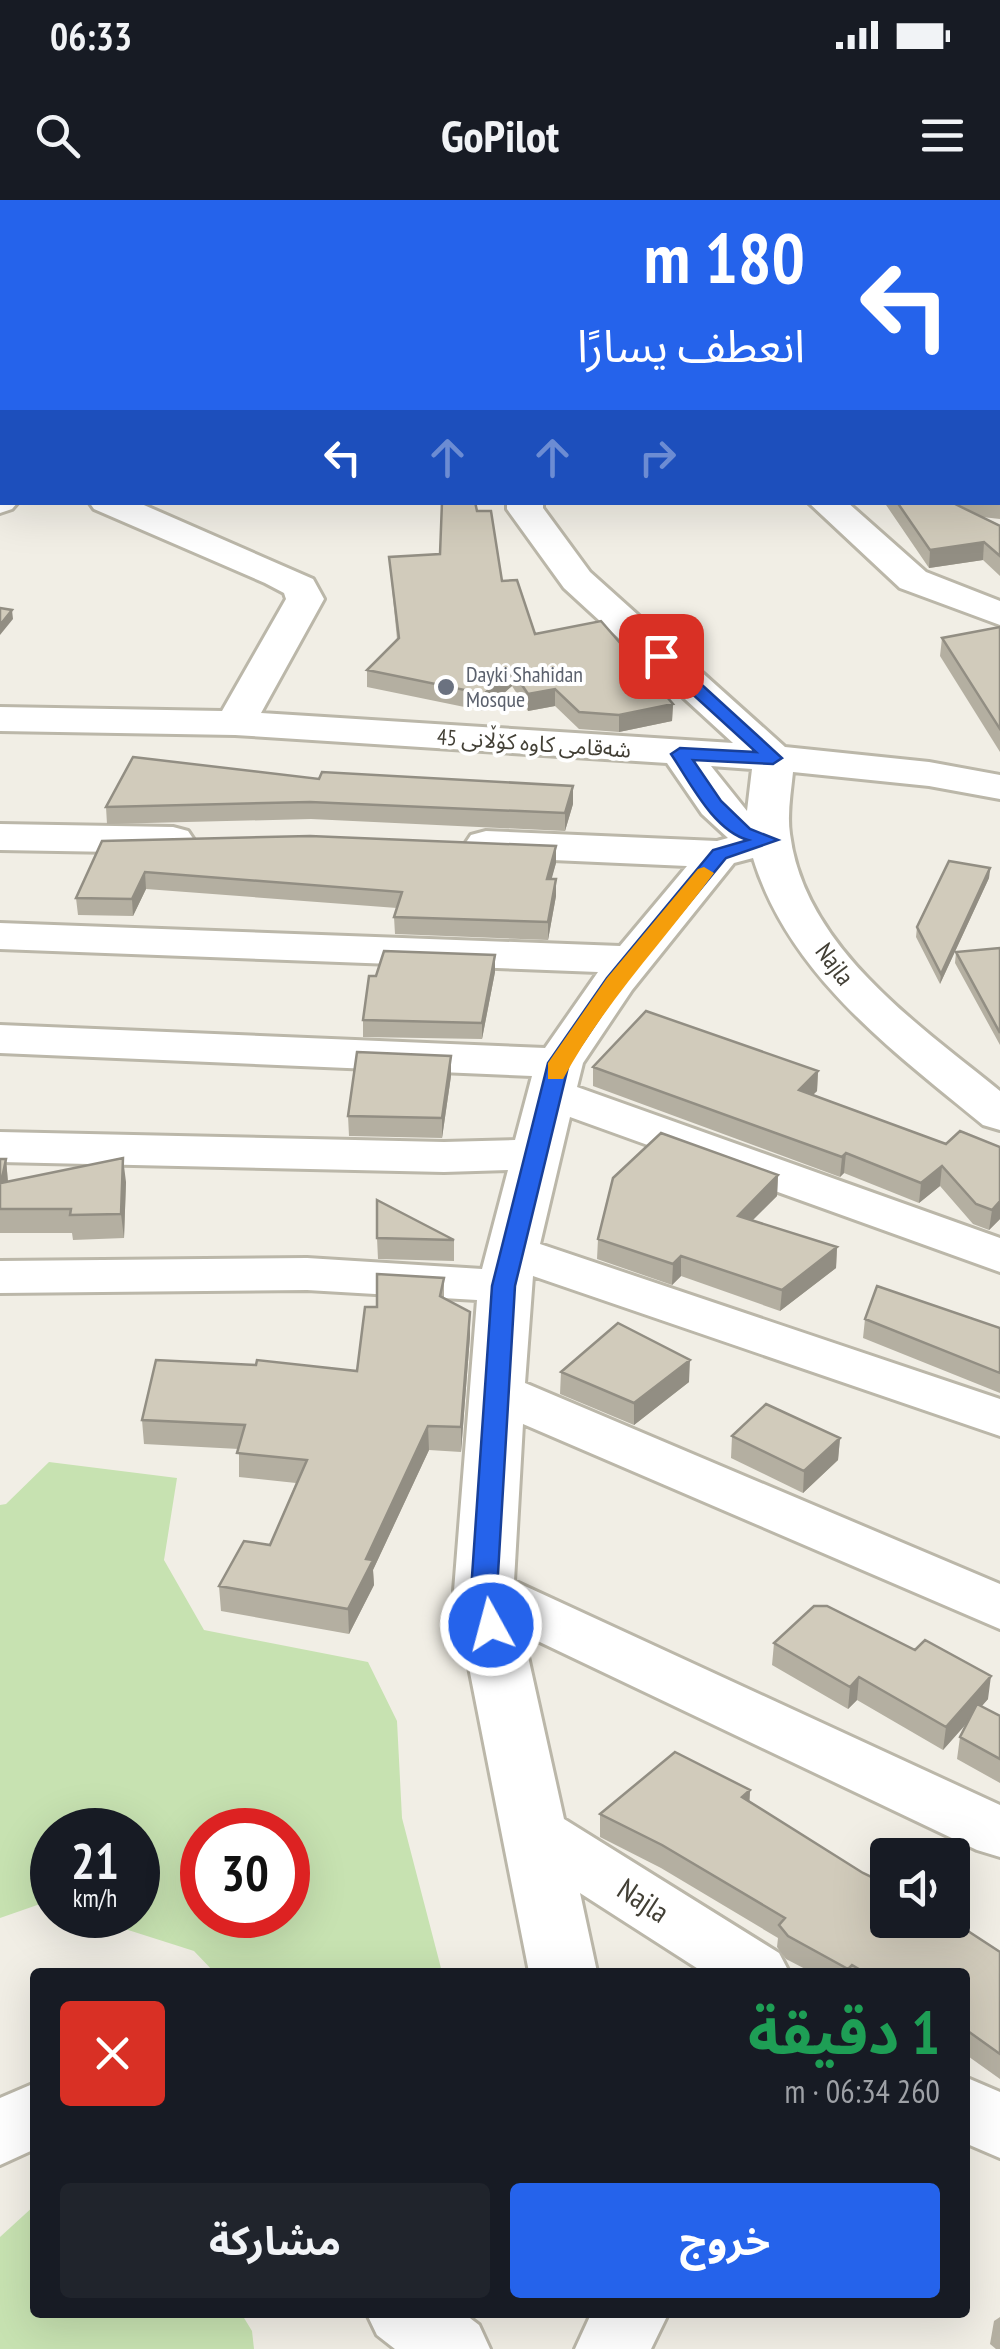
<!DOCTYPE html>
<html lang="ar">
<head>
<meta charset="utf-8">
<style>
	body { margin:0; font-family:"PT Sans Narrow","Noto Sans Arabic",sans-serif; background:#20242c; color:#f1f3f6; direction:rtl; height:100vh; display:flex; flex-direction:column; font-size:38px; white-space:nowrap }
	* { box-sizing:border-box; margin:0 }
	p { font-size:32px; color:#9ea1a6 }
	.icon { flex:none; width:55px; height:55px; fill:none; stroke:currentColor; stroke-width:2; stroke-linecap:round; stroke-linejoin:round }
	.map { position:relative; flex:1; overflow:hidden; direction:ltr }
	.sheet { position:absolute; left:30px; top:1768px; width:940px; height:350px; display:flex; flex-direction:column; background:#171b24; border-radius:10px; box-shadow:0 10px 40px #0002; direction:rtl }
	.sheet>* { flex:none }
	.banner { position:absolute; left:0px; top:0px; width:1000px; height:305px; box-shadow:0 10px 40px #0002; direction:rtl; background:#2563eb; color:#fff; overflow:hidden }
	.buttons { position:absolute; left:870px; top:1638px; display:grid; gap:20px }
	.buttons a { display:grid; place-items:center; width:100px; height:100px; border-radius:10px; background:#171b24; box-shadow:0 10px 40px #0002; font-size:50px }
	.speed { position:absolute; left:30px; top:1608px; display:flex; gap:20px; font-size:50px; font-weight:700; text-align:center }
	.speed>* { display:grid; place-content:center; width:130px; height:130px; border-radius:50%; background:#171b24; box-shadow:0 10px 40px #0002; line-height:1 }
	.speed small { font-size:25px; font-weight:400 }
	.speed .limit { border:15px solid #d22; background:#fff; color:#111 }
	.pin { position:absolute; display:grid; place-items:center; width:85px; height:85px; color:#fff; margin:-42px; border-radius:20px; box-shadow:0 5px 15px #0006 }
	.me { position:absolute; width:110px; margin:-55px; rotate:353deg; stroke-linejoin:round; filter:drop-shadow(0 0 8px #0008) }
	.turn { display:flex; align-items:center; gap:35px; height:210px; padding:0 30px; font-size:45px }
	.turn .icon { width:130px; height:130px; stroke-width:2.5 }
	.turn b { display:block; font-size:70px; line-height:85px }
	.lanes { display:flex; align-items:center; height:95px; padding:0 30px; background:#0003; justify-content:center; gap:50px; direction:ltr }
	.lanes .off { opacity:.35 }
	.round { display:grid; place-items:center; flex:none; width:105px; height:105px; border-radius:10px; background:#20242c }
	.headline { display:flex; align-items:center; justify-content:space-between; height:170px; padding:0 30px }
	h1 { font-size:60px; font-weight:700; line-height:75px; color:#1e9e55 }
	.cta { display:flex; gap:20px; margin-top:auto; padding:20px 30px }
	.cta a { flex:1; height:115px; border-radius:10px; background:#2563eb; color:#fff; font-size:40px; font-weight:700; line-height:115px; text-align:center }
	.cta a+a { background:#20242c; color:#f1f3f6 }
	.status { display:flex; justify-content:space-between; align-items:center; height:70px; padding:0 50px; background:#171b24; direction:ltr }
	.status svg { height:28px; fill:currentColor }
	header { display:flex; justify-content:space-between; align-items:center; height:130px; padding:0 30px; background:#171b24; font-size:45px; font-weight:700 }
	.map>svg:first-child { display:block }
</style>
</head>
<body>
<div class="status"><b>06:33</b><svg viewBox="0 0 49 12"><path d="M0 12V9h3v3zM5 12V6h3v6zM10 12V3h3v9zM15 12V0h3v12zM26 1h20v11H26zM47 4h2v5h-2z"/></svg></div>
<header><svg class="icon" aria-label="menu" viewBox="0 0 24 24"><path d="M4 6h16M4 12h16M4 18h16"/></svg>GoPilot<svg class="icon" aria-label="search" viewBox="0 0 24 24"><circle cx="10" cy="10" r="6"/><path d="M15 15l6 6"/></svg></header>
<div class="map">
<svg width="1000" height="2149" viewBox="0 0 1000 2149">
	<rect width="100%" height="100%" fill="#f1eee5"/>
	<path fill="#c7e2b1" fill-rule="evenodd" d="M49,1262L177,1278L164,1360L204,1430L368,1462L397,1521L402,1618L442,1772H214L194,1751L81,1715H138V1630H52V1706L43,1703L0,1718V1305L6,1304ZM288,1630V1715H202V1630Z
		M35,2005V2112L241,2113L252,2131L254,2149H0V2037Z"/>
	<g fill="none" stroke-linecap="round" stroke-linejoin="round">
		<g stroke="#bbb7a9" stroke-width="6">
			<path id="street" d="M29,0H67L68,2H30Z
				M781,0H809L810,2H782Z
				M998,157H1000V177H998Z
				M0,290L2,302H18L12,309L0,313Z
				M89,302H137L313,379L324,399L261,513L733,543L564,388L507,309V302H543V308L590,372L785,547L929,562L1000,575V599L929,586L793,572C791,593 787,614 790,634C804,747 919,825 1000,891V930L983,925C892,850 789,775 753,658L734,663L632,790L583,863L577,887L1000,1038V1072L570,917L540,1044L1000,1199V1236L533,1076L525,1183L1000,1384V1429L523,1224L514,1381L1000,1605V1657L977,1650L523,1434L564,1619L779,1753L789,1772H703L580,1693L597,1772H529L454,1391L477,1100L307,1090L0,1093V1061L307,1058L482,1069L508,970L444,972L0,962V932L444,942L515,940L532,876L0,853V825L545,848L598,772L0,749V723L620,746L687,666L486,657L471,653L465,644L471,635L486,631L717,641L728,638L702,614L667,563L235,535L0,531V507L222,511L286,399L284,393L265,383L94,309ZM711,566L752,569L747,611Z
				M808,302H847L926,372L1000,401V425L900,388Z
				M0,624L173,627L188,631L194,640L188,649L173,653L0,650Z
				M965,1877L1000,1892V1958L965,1943Z
				M35,1883V1949L0,1965V1898Z
				M366,2112H462L479,2125L490,2149H395L377,2135Z
				M592,2112H669L651,2149H575Z"/>
		</g>
		<g stroke="#d8c36c" stroke-width="5">
			<path id="primary" d="M202,0H238L239,2H204Z
				M272,0H312L313,2H274Z
				M998,89H1000V109H998Z"/>
		</g>
		<use href="#street" fill="#fff" fill-rule="evenodd"/>
		<use href="#primary" fill="#f4e49a" fill-rule="evenodd"/>
	</g>
	<path fill="#b4afa1" d="M47,0H152V2H48Z
		M998,251L1000,254V319L982,317L1000,326V376L983,360L929,368L884,302H998Z
		M224,302H325V305H224Z
		M440,354L502,381L535,434L673,504L672,521L619,532L579,529L555,506L528,511L512,486L484,511L367,487V470L397,439L389,357Z
		M1000,427V552L940,456L942,438Z
		M319,579L573,604L565,631L311,619L107,624L106,607Z
		M102,641L556,646V663L551,679L556,696L548,740L395,734L394,717L397,708L146,689L133,716L78,715L76,698Z
		M990,668L989,678L940,784L916,737L917,727Z
		M1000,748V845L955,763L956,752Z
		M495,772L482,839L363,837V820L376,776Z
		M593,867L818,871L817,891L813,895L946,944L1000,947V1019L989,1030L973,1024L940,986L919,1003L844,973L840,977L593,886Z
		M451,876L442,938L349,936L348,916Z
		M0,959H6L8,982H126L124,1038L73,1040L72,1033H0Z
		M778,975L777,996L752,1020L837,1047L836,1068L780,1111L681,1076L672,1085L597,1059L598,1039Z
		M377,1038L454,1040V1061L378,1059Z
		M444,1078V1098L470,1136L461,1252L429,1250L373,1370L374,1385L349,1434L221,1411L219,1386L270,1345L296,1283L239,1277V1249L144,1244L142,1220L357,1171Z
		M865,1119L1000,1128V1193L863,1138Z
		M561,1172L689,1182L634,1225L560,1194Z
		M732,1236L840,1238L838,1260L803,1293L731,1258Z
		M774,1443L988,1499L981,1507L1000,1516V1583L957,1559L960,1537L967,1523L943,1550L857,1500L848,1509L772,1465Z
		M750,1590L749,1601L863,1673L1000,1752V1879L965,1854V1772H811L786,1759L777,1747L778,1738L661,1668L600,1637V1614Z
		M1000,2117V2149H996L990,2144L994,2121Z"/>
	<path fill="#928e83" d="M120,0H152V2H109Z
		M2,189V210L0,211V190Z
		M2,226V248L0,250V228Z
		M984,342L983,360L929,368L930,350Z
		M12,410L13,419L0,435V425Z
		M512,470V486L484,511V494Z
		M555,489V506L528,511V494Z
		M673,504L672,521L619,532V515Z
		M573,586V604L565,631V613Z
		M556,646V663L547,696V679Z
		M990,668L989,678L940,784L941,774Z
		M145,672L146,689L133,716L132,699Z
		M556,679V696L548,740V722Z
		M495,755V772L482,839V823Z
		M451,856V876L442,938V918Z
		M818,871L817,891L797,910L799,890Z
		M846,953L844,973L840,977L842,957Z
		M123,958L126,982L124,1038L121,1014Z
		M6,959L8,983H1Z
		M942,966L940,986L919,1003L921,983Z
		M778,975L777,996L737,1036L738,1016Z
		M1000,1001V1019L989,1030L992,1010Z
		M837,1047L836,1068L780,1111L782,1090Z
		M681,1056V1076L672,1085L673,1064Z
		M470,1112V1136L461,1252V1227Z
		M690,1160L689,1182L634,1225V1203Z
		M428,1226L429,1250L373,1370L374,1385L349,1434L348,1409L366,1359Z
		M840,1238L838,1260L803,1293L804,1271Z
		M991,1476L988,1499L943,1550L946,1527Z
		M859,1477L857,1500L848,1509L850,1487Z
		M750,1590L749,1612L742,1597Z"/>
	<path fill="#d1cbbb" stroke="#928e83" stroke-width="2.5" d="M63,0H120L109,2H67Z
		M306,0H383V2H305Z
		M2,131V189L0,190V141Z
		M2,212V226L0,228V214Z
		M998,251L1000,254V301H998Z
		M442,302H475L477,311H491L502,381L517,380L535,434L601,421L673,504L619,515L579,512L555,489L528,494L512,470L484,494L367,470L399,438L389,357L440,354Z
		M897,302H951L1000,326V356L984,342L930,350Z
		M0,408L12,410L0,425Z
		M1000,427V529L942,438Z
		M133,557L319,579L322,572L573,586L565,613L310,602L106,607Z
		M310,636L556,646L547,679H556L548,722L394,717L402,692L145,672L132,699L76,698L102,641Z
		M949,661L990,668L941,774L917,727Z
		M1000,748V833L956,752Z
		M384,751L495,755L482,823L363,820L369,776H376Z
		M646,811L818,871L799,890L946,944L960,931L1000,947V1001L992,1010L976,1004L942,966L921,983L846,953L842,957L593,867Z
		M357,852L451,856L442,918L348,916Z
		M661,933L778,975L738,1016L837,1047L782,1090L681,1056L673,1064L598,1039L613,978Z
		M123,958L121,1014L70,1015L71,1009H0V959H6L1,983Z
		M377,1000L454,1040L377,1038Z
		M377,1074L444,1078L440,1096L470,1112L461,1227L428,1226L366,1359L373,1360L348,1409L219,1386L244,1341L270,1345L307,1260L237,1253L245,1225L142,1220L156,1160L256,1165L257,1160L357,1171L365,1107H377Z
		M877,1086L1000,1128V1173L865,1119Z
		M618,1123L690,1160L634,1203L561,1172Z
		M766,1204L840,1238L804,1271L732,1236Z
		M814,1406H827L915,1450L925,1440L991,1476L946,1527L859,1477L850,1487L774,1443Z
		M977,1504L1000,1516V1559L960,1537Z
		M675,1552L750,1590L742,1597L863,1673L888,1685V1720H951L1000,1752V1854L965,1829V1772H864L852,1765L848,1769L788,1736L779,1725L785,1718L662,1645L600,1614Z"/>
	<path fill="#2563eb" stroke="#184099" stroke-width="2.5" d="M655,453H667L782,558L773,564L693,560L721,601L750,629L778,640L726,658L621,786L569,863L515,1086L497,1391L504,1425L500,1431H482L471,1391L492,1086L548,863L607,778L713,650L748,640C713,630 690,582 671,554L680,548L756,552L655,460Z"/>
	<path fill="#f59e0b" d="M704,667L714,673C663,742 604,803 563,879H548V863L607,778L698,669Z"/>
	<circle fill="#6b7280" stroke="#fff" stroke-width="4" cx="446" cy="487" r="10"/>
	<g text-anchor="middle" stroke-width="8" stroke-linejoin="round" paint-order="stroke">
		<g font-size="22" fill="#5b616d" stroke="#fff" text-anchor="start">
			<text x="466" y="482">Dayki Shahidan<tspan x="466" dy="25">Mosque</tspan></text>
		</g>
		<g font-size="22" fill="#423f35" stroke="#fff">
			<text transform="translate(534 543) rotate(4)" y="8">شەقامی کاوە کۆڵانی 45</text>
		</g>
		<g font-size="25" fill="#423f35" stroke="#fff">
			<text transform="translate(835 764) rotate(53)" y="9">Najla</text>
		</g>
		<g font-size="30" fill="#423f35" stroke="#fff">
			<text transform="translate(643 1701) rotate(33)" y="10">Najla</text>
		</g>
	</g>
</svg>
<div class="buttons">
<a><svg class="icon" aria-label="sound" viewBox="0 0 24 24"><path d="M4 9h4l5-4v14l-5-4H4zM17 9q2 3 0 6"/></svg></a>
</div>
<div class="speed"><div>21<small>km/h</small></div><div class="limit">30</div></div>
<div class="pin" style="left:661px;top:456px;background:#d93025"><svg class="icon" aria-label="arrive" viewBox="0 0 24 24"><path d="M6 21V4h12l-3 4 3 4H6"/></svg></div>
<svg class="me" style="left:491px;top:1425px" viewBox="-20 -20 40 40"><circle r="17" fill="#2563eb" stroke="#fff" stroke-width="3"/><path d="M0-11L8 9 0 5-8 9z" fill="#fff"/></svg>
<div class="banner">
<div class="turn"><svg class="icon" aria-label="left" viewBox="0 0 24 24"><path d="M17 20v-9H6M10 6l-5 5 5 5"/></svg><div><b>180 m</b>انعطف يسارًا</div></div>
<div class="lanes"><svg class="icon" aria-label="left" viewBox="0 0 24 24"><path d="M17 20v-9H6M10 6l-5 5 5 5"/></svg><svg class="icon off" aria-label="ahead" viewBox="0 0 24 24"><path d="M12 20V5M6 11l6-6 6 6"/></svg><svg class="icon off" aria-label="ahead" viewBox="0 0 24 24"><path d="M12 20V5M6 11l6-6 6 6"/></svg><svg class="icon off" aria-label="right" viewBox="0 0 24 24"><path d="M7 20v-9h11M14 6l5 5-5 5"/></svg></div>
</div>
<section class="sheet">
<div class="headline"><div><h1>1 دقيقة</h1><p>260 m · 06:34</p></div><a class="round" style="background:#d93025;color:#fff"><svg class="icon" aria-label="close" viewBox="0 0 24 24"><path d="M6 6l12 12M18 6L6 18"/></svg></a></div>
<div class="cta"><a>خروج</a><a>مشاركة</a></div>
</section>
</div>
</body>
</html>
